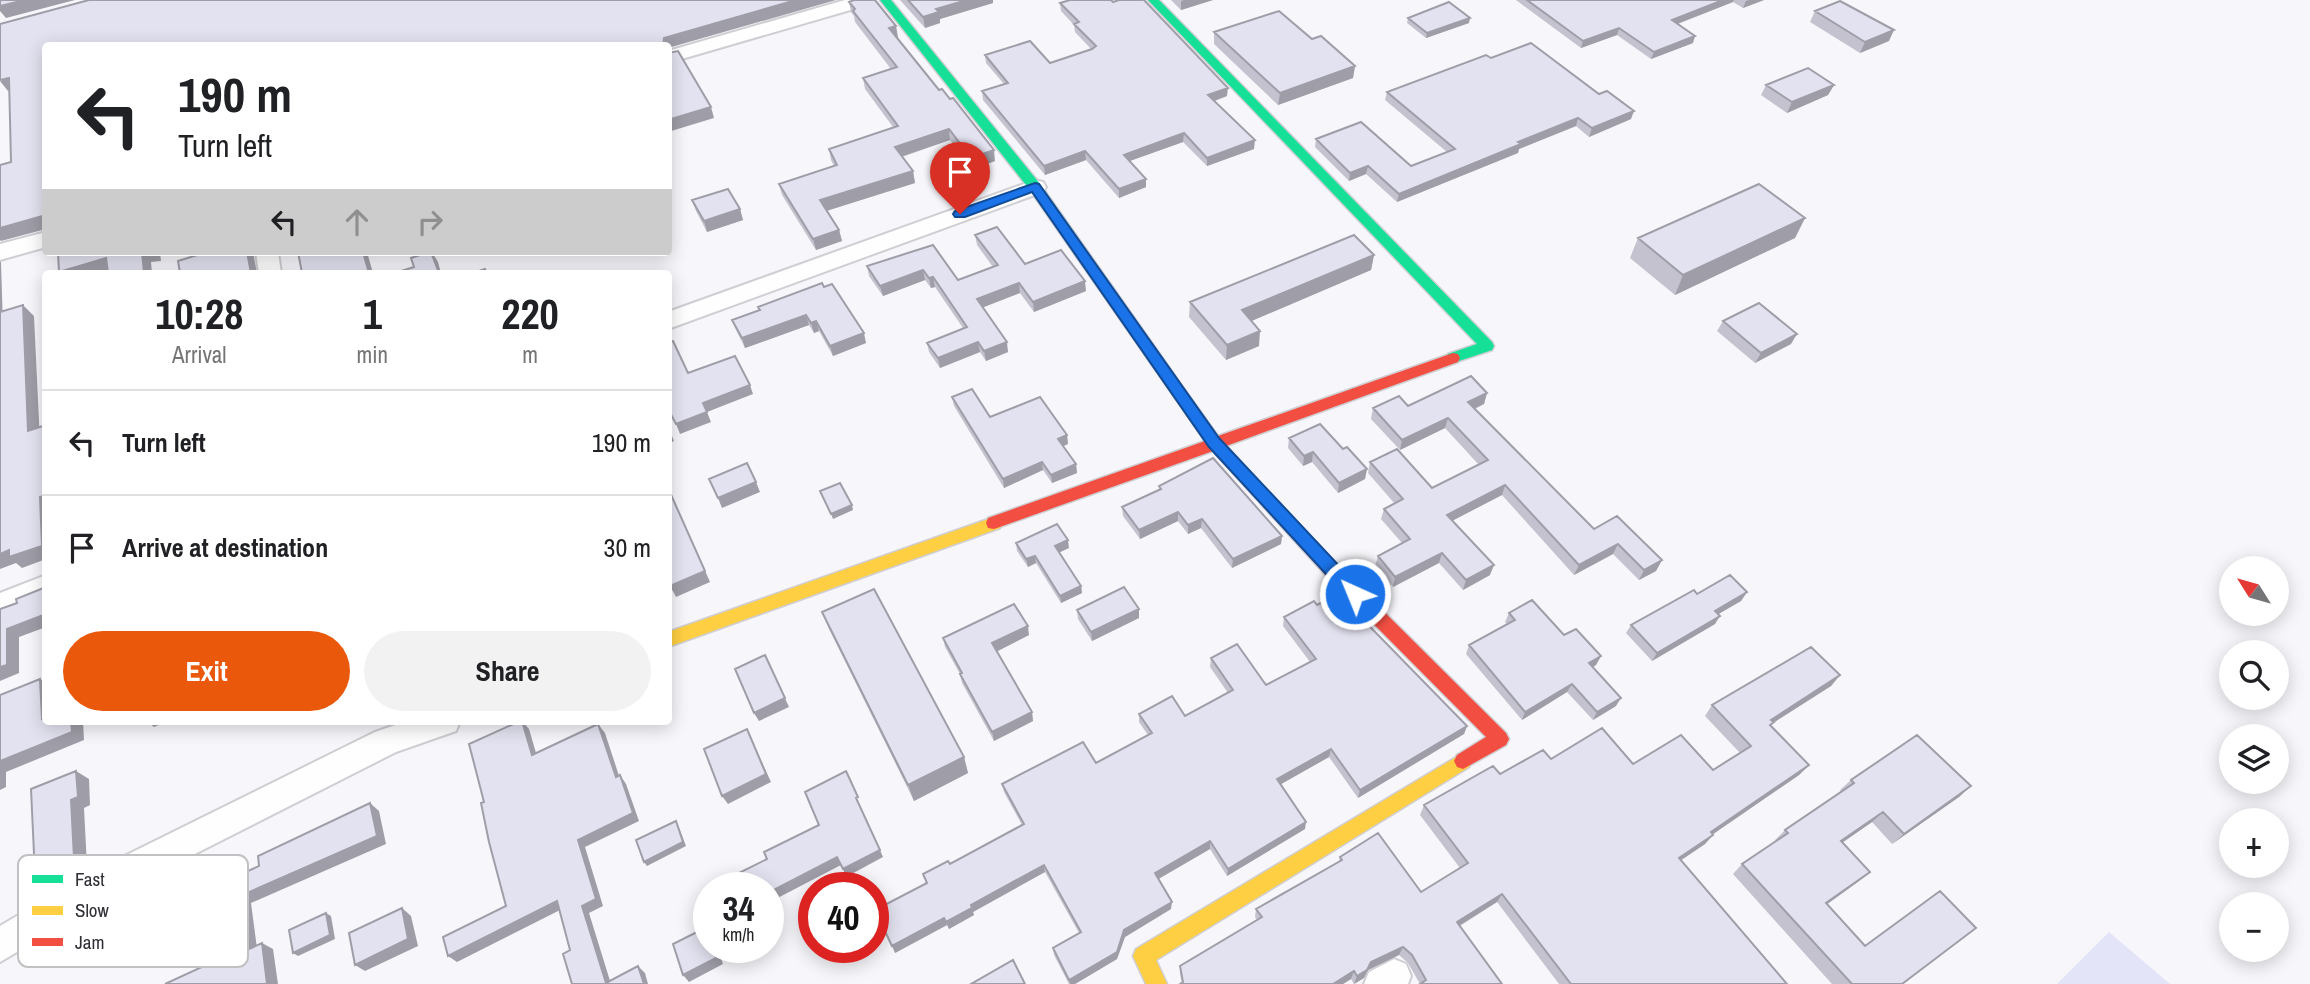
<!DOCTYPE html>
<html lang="en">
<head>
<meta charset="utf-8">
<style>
	body { margin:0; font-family:"Archivo Narrow",sans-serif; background:#f2f2f2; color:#202124; height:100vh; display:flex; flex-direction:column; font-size:26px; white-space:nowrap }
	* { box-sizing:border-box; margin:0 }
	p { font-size:23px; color:#757577 }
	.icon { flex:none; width:38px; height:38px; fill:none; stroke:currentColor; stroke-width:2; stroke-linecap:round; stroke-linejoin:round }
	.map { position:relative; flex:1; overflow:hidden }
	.details { position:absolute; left:42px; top:270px; width:630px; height:455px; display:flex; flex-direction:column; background:#fff; border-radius:7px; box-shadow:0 4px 18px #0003 }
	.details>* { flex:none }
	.guide { position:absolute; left:42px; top:42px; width:630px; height:214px; border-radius:7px; box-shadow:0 4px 18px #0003; background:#fff; color:#202124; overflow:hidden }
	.needle { width:46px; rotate:307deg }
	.fabs { position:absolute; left:2219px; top:556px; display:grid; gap:14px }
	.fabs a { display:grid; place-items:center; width:70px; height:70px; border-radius:50%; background:#fff; box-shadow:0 4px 18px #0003; font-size:35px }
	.speed { position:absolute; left:693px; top:872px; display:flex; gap:14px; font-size:35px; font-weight:700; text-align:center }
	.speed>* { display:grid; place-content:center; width:91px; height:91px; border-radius:50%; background:#fff; box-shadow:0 4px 18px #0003; line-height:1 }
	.speed small { font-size:18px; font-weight:400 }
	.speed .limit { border:10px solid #d22; background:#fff; color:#111 }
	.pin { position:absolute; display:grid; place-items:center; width:60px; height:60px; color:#fff; margin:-72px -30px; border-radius:50% 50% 50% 0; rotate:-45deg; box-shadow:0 0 7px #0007 }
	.pin .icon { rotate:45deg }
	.me { position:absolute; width:77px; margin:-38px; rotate:316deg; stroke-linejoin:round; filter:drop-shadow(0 0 5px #0008) }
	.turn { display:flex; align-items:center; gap:24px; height:147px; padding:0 21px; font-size:32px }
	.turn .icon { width:91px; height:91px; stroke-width:2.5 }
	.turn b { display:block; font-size:49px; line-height:60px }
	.lanes { display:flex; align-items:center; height:66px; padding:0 21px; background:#0003; justify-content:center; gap:35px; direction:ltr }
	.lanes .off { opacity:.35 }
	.eta { display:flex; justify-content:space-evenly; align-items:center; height:119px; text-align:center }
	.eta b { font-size:42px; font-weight:800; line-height:49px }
	.button { display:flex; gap:14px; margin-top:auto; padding:14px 21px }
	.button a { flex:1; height:80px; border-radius:42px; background:#ea580c; color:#fff; font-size:28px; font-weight:800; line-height:80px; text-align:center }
	.button a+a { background:#f2f2f2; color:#202124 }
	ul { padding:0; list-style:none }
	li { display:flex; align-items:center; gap:21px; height:105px; padding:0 21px; border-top:2px solid #e0e0e0 }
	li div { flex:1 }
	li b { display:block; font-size:26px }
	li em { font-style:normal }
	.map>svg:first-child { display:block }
</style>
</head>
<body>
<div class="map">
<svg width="2310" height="984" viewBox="0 0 2310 984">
	<rect width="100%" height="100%" fill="#f7f7fb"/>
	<path fill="#e4e4f9" d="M2109,932L2170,984H2057Z"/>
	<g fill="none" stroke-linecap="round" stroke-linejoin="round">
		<g stroke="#ceced3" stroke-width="4">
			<path id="street" d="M845,0H874L871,4L668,63V51Z
				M1035,180L1043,182L1046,187L1043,192L668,329V312Z
				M46,232V247L0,260V244Z
				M256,252H278L281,273H259Z
				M46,575V598L0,617V593Z
				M407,721H460L456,731L396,752L108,898L0,962V926L84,876L375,732Z
				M1394,959L1406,964L1411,976L1408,984H1364L1369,972Z"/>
		</g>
		<g stroke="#ceced3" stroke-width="3">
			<path id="fast" d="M880,0H891L1040,184L1185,390L1187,394L1185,398H1175L1030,190Z
				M1148,0H1159L1492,342L1494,346L1492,350L1453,363L1448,362L1446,358L1448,354L1477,344Z"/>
		</g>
		<g stroke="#ceced3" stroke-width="3">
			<path id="slow" d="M994,517L1000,518L1002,523L1000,528L668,647V632Z
				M1463,753L1469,755L1472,761L1469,767L1156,960L1167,984H1146L1133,956L1136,949Z"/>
		</g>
		<g stroke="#ceced3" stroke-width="3">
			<path id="jam" d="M1453,353L1458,354L1460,358L1458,362L1226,446L1343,571L1506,733L1509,739L1506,745L1463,769L1457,767L1454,761L1457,755L1486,737L1331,581L1213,451L994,529L988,528L986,523L988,518L1205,441L1175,398L1173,394L1175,390H1185L1218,436Z"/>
		</g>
		<use href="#street" fill="#fefefe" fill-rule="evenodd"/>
		<use href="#fast" fill="#16e098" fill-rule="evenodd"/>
		<use href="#slow" fill="#ffcf43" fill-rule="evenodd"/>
		<use href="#jam" fill="#f24e42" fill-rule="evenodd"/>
	</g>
	<path fill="#c3c2ce" d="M900,0H993V3L940,19V23L925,28Z
		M1171,0H1213L1181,10Z
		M1516,0H1764L1743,8L1733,2L1678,24L1693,43L1651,59L1617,35L1581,48Z
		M849,2L896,26L897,37L995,161L973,169L950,140L902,157L913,171L915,183L826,211L839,230L842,241L816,250L782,195L779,184L834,166L831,160L829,149L893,127L865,89L863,78L891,69L855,22L854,16L851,12Z
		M1060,3L1227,96L1215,101L1254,149L1207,166L1183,142L1130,161L1146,187L1119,198L1086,160L1045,175L983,100L982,91L1004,84L986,63L985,55L1050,63L1091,49L1075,32L1074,25L1061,11Z
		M1815,11L1889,41L1860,53L1810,22Z
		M1408,18L1469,23L1426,38L1407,23Z
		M1214,32L1312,39L1355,66L1353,78L1278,105L1214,44Z
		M1491,58L1631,119L1589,137L1576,126L1519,149L1518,153L1397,202L1366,174L1349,181L1315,147L1316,139L1411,166L1447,152L1385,100L1387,92Z
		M1766,85H1834L1828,95L1787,113L1761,95Z
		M692,200L740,209L743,220L707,232L696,211Z
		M1805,218L1795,238L1675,295L1630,258L1638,238Z
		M975,235L1025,264L1086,291L1034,312L1020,293L983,307L1008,352L986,361L980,352L940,368L929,352L927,343L963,328L935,287L931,288L925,280L883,296L869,276L867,266L933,245L958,280L993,267L977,245Z
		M1374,255L1371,270L1251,321L1259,346L1226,360L1189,317L1190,302Z
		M822,283L866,343L833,356L819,331L814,333L809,325L745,348L736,330L732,320L759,310L758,307Z
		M1723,321L1791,344L1755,363L1717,331Z
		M1487,393L1484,404L1475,409L1594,529L1662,560L1656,571L1639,580L1613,554L1574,575L1502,495L1452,521L1490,575L1463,590L1439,563L1393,587L1375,566L1378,556L1402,543L1381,519L1384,509L1395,504L1368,473L1370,462L1432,488L1479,465L1445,428L1400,450L1371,419L1373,408L1408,406Z
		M952,397L990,417L1067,435L1068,444L1063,446L1076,464L1077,473L1052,483L1043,470L1004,488L954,406Z
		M1289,438L1343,449L1367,469L1365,479L1338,493L1312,462L1303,466L1288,448Z
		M1159,486L1282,536L1281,544L1232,568L1201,528L1188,534L1178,521L1140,539L1123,516L1122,507L1159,490Z
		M1016,543L1069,548L1059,552L1081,586L1082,593L1061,603L1036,563L1028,567L1017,551Z
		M1747,592L1741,601L1718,614L1715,624L1652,661L1626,633L1631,625L1697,594Z
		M1317,605L1467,726L1464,734L1358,798L1329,757L1281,784L1305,829L1227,876L1210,849L1158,879L1171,909L1125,937L1117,959L1075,984H1069L1054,955L1053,948L1079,933L1045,872L973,912L974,915L949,929L947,925L895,953L926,883L923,874L950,864L1022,825L1004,792L1002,784L1096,763L1148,735L1139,722V714L1185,716L1228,693L1210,667L1211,658L1266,685L1310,662L1283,626L1284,617Z
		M1139,609V618L1092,641L1078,619L1077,610Z
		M822,612L964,757L968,773L914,801L829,629Z
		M1509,613L1564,635L1601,656L1596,665L1593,667L1616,706L1593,720L1567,692L1522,720L1466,654L1469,645L1507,624L1505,622Z
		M1029,635L996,651L1032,712L1033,721L994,741L962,683L960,674L945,647L943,638Z
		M1840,675L1831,686L1773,723L1771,726L1809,765L1799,775L1713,834L1705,844L1681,860L1787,984H1559L1497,902L1460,926L1502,984H1420L1408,963L1399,955L1368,970L1364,978L1354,984L1351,979L1343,984H1180L1182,983L1180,974V966L1257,920L1255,917L1256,909L1339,861L1340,857L1421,892L1460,868L1420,815L1424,805L1500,774L1551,759L1713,770L1740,753L1705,716L1712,705Z
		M1851,780L1971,786L1959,797L1892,844L1872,822L1842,843L1859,881L1827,904L1902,984H1832L1733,874L1742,864L1776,841L1775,840L1785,830L1842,792L1840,790Z"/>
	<path fill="#9f9ea8" d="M25,0H75L6,18L0,11V6Z
		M796,0H836L668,48V46H663L664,38Z
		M967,0H993V3L940,19V23L925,28L923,17L936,9Z
		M1184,0H1213L1181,10V1Z
		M1723,0H1734L1733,2L1669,27L1672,20Z
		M1749,0H1764L1743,8L1746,1Z
		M1470,18L1469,23L1426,38L1427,33Z
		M896,26L898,37L891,39L889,28Z
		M1619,28L1617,35L1581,48L1583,41Z
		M1894,30L1889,41L1860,53L1865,42Z
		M1695,36L1693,43L1651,59L1654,52Z
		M1355,66L1353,78L1278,105L1280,93Z
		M9,78L18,89L8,91L0,81Z
		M1834,85L1828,95L1787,113L1792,102Z
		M1228,88L1227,96L1208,103V95Z
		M711,107L714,118L668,132V120Z
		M1634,111L1631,119L1589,137L1592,128Z
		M1578,118L1576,126L1519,149L1518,153L1397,202L1399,194L1518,142Z
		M949,129L950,140L897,158L895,147Z
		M1184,133L1183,142L1124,163V155Z
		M1255,140L1254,149L1207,166V158Z
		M994,150L995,161L973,169L971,158Z
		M1085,151L1086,160L1045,175L1044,166Z
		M1368,166L1366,174L1349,181L1350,173Z
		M913,171L915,183L823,212L820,200Z
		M1146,179V187L1119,198V189Z
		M740,209L743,220L707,232L704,221Z
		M46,215V229L1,241L0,240V228Z
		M1805,218L1795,238L1675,295L1683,275Z
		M839,230L842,241L816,250L813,239Z
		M142,252H160L161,261L151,262L152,273H144Z
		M247,252H253L257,273H251Z
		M363,252H367L373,273H369Z
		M432,252L438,262L441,273H439Z
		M1374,255L1371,270L1240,326L1242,310Z
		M106,258L116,269L105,273L59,272Z
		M0,262H1L3,326L0,323Z
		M923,270L925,280L883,296L880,286Z
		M933,277L935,287L931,288L929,278Z
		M1085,281L1086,291L1034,312L1033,302Z
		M1019,283L1020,293L979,309L977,299Z
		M23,305L34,316L40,442L28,431Z
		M806,315L809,325L745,348L742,338Z
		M816,321L819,331L814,333L811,323Z
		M1260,331L1259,346L1226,360L1227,345Z
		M864,333L866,343L833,356L830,346Z
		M1797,334L1791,344L1755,363L1761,353Z
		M978,342L980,352L940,368L938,358Z
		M1007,342L1008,352L986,361L984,351Z
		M750,385L753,394L707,412L703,403Z
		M1487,393L1484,404L1465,413L1468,402Z
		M707,412L711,422L680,434L676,424Z
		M1448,418L1445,428L1400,450L1402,440Z
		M1067,435L1068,444L1059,448L1058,439Z
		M672,436L674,441L668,444V438Z
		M1313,452L1312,462L1303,466L1304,456Z
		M1042,462L1043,470L1004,488L1003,479Z
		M1076,464L1077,473L1052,483L1051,475Z
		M1367,469L1365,479L1338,493L1339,483Z
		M43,474H46V559L22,568L16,563L0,569V554L9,550L40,497Z
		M756,482L760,492L722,508L718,498Z
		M1505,485L1502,495L1444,525L1447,515Z
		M668,487L710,582L676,597L670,586Z
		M852,505L853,510L833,519L831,514Z
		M1178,512V521L1140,539L1139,530Z
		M1202,519L1201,528L1188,534V525Z
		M1282,536L1281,544L1232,568L1233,559Z
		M1068,540L1069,548L1056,554L1055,546Z
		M1618,544L1613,554L1574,575L1579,565Z
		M1442,553L1439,563L1393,587L1395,577Z
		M1035,556L1036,563L1028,567L1026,559Z
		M1662,560L1656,571L1639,580L1644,570Z
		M1494,565L1490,575L1463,590L1466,580Z
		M1081,586L1082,593L1061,603L1060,596Z
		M1747,592L1741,601L1710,619L1715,611Z
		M1139,609V618L1092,641L1091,632Z
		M46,614V627L19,637V673L0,681V667L7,629Z
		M1720,616L1715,624L1652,661L1657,653Z
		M1028,626L1029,635L994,653L992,643Z
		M765,655L789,707L759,721L754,713Z
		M1601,656L1596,665L1585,672L1589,663Z
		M1840,675L1831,686L1773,723L1765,733L1771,720Z
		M40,679L46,683V721L42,719Z
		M1572,684L1567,692L1522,720L1525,712Z
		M1621,698L1616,706L1593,720L1597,712Z
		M1032,712L1033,721L994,741L992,732Z
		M71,721H83L84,740L6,772V787L0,790V761Z
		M147,721H168L154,727Z
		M522,721L529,729L539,763L532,755Z
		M598,724L605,733L622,785L616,777Z
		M1467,726L1464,734L1358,798L1360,790Z
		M747,729L771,782L728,804L722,796Z
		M1331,749L1329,757L1276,787L1277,779Z
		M964,757L968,773L914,801L908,785Z
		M1809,765L1799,775L1703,841L1711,832Z
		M76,771L89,779L90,805L84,808L87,866L49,883L35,875L71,800Z
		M620,775L626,784L639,821L585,847L603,906L589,913L611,984L606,983L582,906L578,840Z
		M1971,786L1959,797L1892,844L1904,834Z
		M370,803L379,811L386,844L251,903L258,956L247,950L240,896Z
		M1883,812L1872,822L1830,851L1841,841Z
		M676,821L678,825L686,846L647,866L644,862Z
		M1306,822L1305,829L1227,876L1228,869Z
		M1713,835L1705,844L1671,867L1679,858Z
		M1210,841V849L1155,881V873Z
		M880,850L883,857L846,877L843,869Z
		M837,857L841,865L768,903V893Z
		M1044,865L1045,872L973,912L974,915L949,929L946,922L971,905Z
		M1870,872L1859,881L1815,913L1826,903Z
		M1502,894L1497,902L1452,930L1457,922Z
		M557,901L564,908L457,962L448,956Z
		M1172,902L1171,909L1125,937L1117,959L1075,984H1070L1069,980L1124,930Z
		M402,908L411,916L418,946L365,971L355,965Z
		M326,913L331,916L335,939L298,956L293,953Z
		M944,918L947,925L895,953L892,946Z
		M262,943L273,949L278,984H267Z
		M714,947H717L723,964L689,982L683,975Z
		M1403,947L1399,955L1368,970L1364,978L1354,984L1357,976L1371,962Z
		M638,966L645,973L648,984H644Z
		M1354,971L1351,979L1343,984H1333Z"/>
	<path fill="#e3e2f0" stroke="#9f9ea8" stroke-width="2" d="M0,0H25L0,6Z
		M89,0H796L664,38L663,46H46V215L0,228V165L11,162L9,78L0,80V24Z
		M854,0H875L896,26L889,28L939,90L942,89L950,99L953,98L994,150L971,158L949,129L895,147L913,171L820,200L839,230L813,239L779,184L837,165L829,149L898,126L863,78L897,67L853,11L855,9L849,2Z
		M908,0H967L936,9L939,12L923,17Z
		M1070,0H1111L1113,2L1119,0H1144L1228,88L1208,95L1255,140L1207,158L1184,133L1124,155L1146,179L1119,189L1085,151L1044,166L982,91L1008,83L985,55L1030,41L1050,63L1092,49L1096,46L1074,24L1079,22L1060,3Z
		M1527,0H1723L1672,20L1695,36L1654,52L1619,28L1583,41Z
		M1840,1L1894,30L1865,42L1815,11Z
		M1449,2L1470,18L1427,33L1408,18Z
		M1279,11L1312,39L1321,36L1355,66L1280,93L1214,32Z
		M1531,43L1599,94L1607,91L1634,111L1592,128L1578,118L1518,142L1521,144L1399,194L1368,166L1350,173L1316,139L1361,122L1411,166L1455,149L1387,92L1486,55L1491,58Z
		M678,51L711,107L668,120V53Z
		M1808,68L1834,85L1792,102L1766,85Z
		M1759,184L1805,218L1683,275L1638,238Z
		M728,189L740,209L704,221L692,200Z
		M997,227L1025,264L1061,250L1085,281L1033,302L1019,283L977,299L1007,342L984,351L978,342L938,358L927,343L967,327L933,277L929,278L923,270L880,286L867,266L933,245L958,280L998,265L975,235Z
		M1354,235L1374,255L1242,310L1260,331L1227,345L1190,302Z
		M58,252H142L144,273H108L106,258L59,272Z
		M207,252H247L251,273H180L178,261Z
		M298,252H363L369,273H302Z
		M429,252H431L439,273H395L414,267L411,258Z
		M485,269L487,273H473Z
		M822,283L824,287L832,284L864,333L830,346L816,321L811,323L806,315L742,338L732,320L760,310L758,307Z
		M1759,303L1797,334L1761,353L1723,321Z
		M23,305L28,431L46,425V474H43L44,496L40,497L42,546L9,557V550L0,554V312Z
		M673,341L688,373L735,356L750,385L703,403L707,412L676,424L668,409V343Z
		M1471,376L1487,393L1468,402L1594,529L1617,516L1662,560L1644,570L1618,544L1579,565L1505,485L1447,515L1494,565L1466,580L1442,553L1395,577L1378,556L1410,539L1384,509L1403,499L1370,462L1397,449L1432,488L1488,460L1448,418L1402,440L1373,408L1399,396L1408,406Z
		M972,389L990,417L1040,397L1067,435L1058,439L1076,464L1051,475L1042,462L1003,479L952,397Z
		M1320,424L1343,449L1347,447L1367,469L1339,483L1313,452L1304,456L1289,438Z
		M1213,458L1282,536L1233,559L1202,519L1188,525L1178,512L1139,530L1122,507L1161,489L1159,486Z
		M747,463L756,482L718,498L709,479Z
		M840,483L852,505L831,514L820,491Z
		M668,488L705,571L670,586L668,583Z
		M1057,524L1068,540L1055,546L1081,586L1060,596L1035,556L1026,559L1016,543Z
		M1730,575L1747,592L1715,611L1720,616L1657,653L1631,625L1694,590L1697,594Z
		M46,587V614L7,629V665L0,667V609L17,603L16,599Z
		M1124,587L1139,609L1091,632L1077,610Z
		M874,589L964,757L908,785L822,612Z
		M1338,594L1467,726L1360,790L1331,749L1277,779L1306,822L1228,869L1210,841L1155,873L1172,902L1124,930L1117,952L1069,980L1053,948L1081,932L1044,865L971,905L972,908L946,922L944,918L892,946L875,910L927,883L923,874L948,861L950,864L1024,824L1002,784L1083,742L1096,763L1152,733L1139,714L1172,696L1185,716L1233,690L1211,658L1237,644L1266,685L1316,659L1284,617L1314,601L1317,605Z
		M1532,600L1564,635L1576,629L1601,656L1589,663L1621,698L1597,712L1572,684L1525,712L1469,645L1515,620L1509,613Z
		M1014,604L1028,626L992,643L1032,712L992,732L960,674L962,673L943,638Z
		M1811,647L1840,675L1771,720L1774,722L1770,725L1809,765L1711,832L1713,835L1679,858L1787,984H1571L1502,894L1457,922L1502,984H1420L1426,980L1412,955L1403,947L1371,962L1367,970L1357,976L1354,971L1333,984H1180L1183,982L1180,966L1262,917L1256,909L1342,860L1340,857L1378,833L1421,892L1468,863L1424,805L1493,766L1500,774L1543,750L1551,759L1602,728L1633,764L1681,735L1713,770L1751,746L1712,705Z
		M765,655L785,698L754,713L735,669Z
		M40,679L42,719L46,717V721H71L72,732L0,761V695Z
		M520,721H522L532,755L598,724L616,777L620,775L633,813L578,840L596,899L582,906L606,983L638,966L644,984H572L563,954L570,950L557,901L448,956L443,937L506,906L489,842L481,803L484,802L469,744Z
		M747,729L766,774L722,796L704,749Z
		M1917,735L1971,786L1904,834L1883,812L1841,841L1870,872L1826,903L1865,946L1940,891L1976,928L1902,984H1852L1742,864L1788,833L1785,830L1854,783L1851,780Z
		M76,771L78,797L71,800L74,858L35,875L31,789Z
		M846,771L858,797L856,798L880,850L843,869L837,857L768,893V887H711L767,859L764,852L819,825L805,792Z
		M370,803L377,836L240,896L247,950L262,943L267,984H165L215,961L206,890L259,866L258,856Z
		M676,821L683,842L644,862L636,840Z
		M709,888V899L705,890Z
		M402,908L408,939L355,965L349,933Z
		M326,913L330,935L293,953L289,930Z
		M707,927L709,932V947H714L718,957L683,975L673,944Z
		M1013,960L1025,984H971Z"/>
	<path fill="#1a73e8" stroke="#114b97" stroke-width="2" d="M1035,183L1039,184L1219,438L1361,589L1364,594L1361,599H1349L1209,447L1032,192L965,217H955L953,214L955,211Z"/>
	<rect x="18" y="855" width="230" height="112" rx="10" fill="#fff" stroke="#c1c1c3" stroke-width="2"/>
	<rect x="32" y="875" width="31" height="8" fill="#16e098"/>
	<rect x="32" y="906" width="31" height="9" fill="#ffcf43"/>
	<rect x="32" y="938" width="31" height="8" fill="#f24e42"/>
	<g font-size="19" fill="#2f2f36">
		<text x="75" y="886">Fast</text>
		<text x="75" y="917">Slow</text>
		<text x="75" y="949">Jam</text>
	</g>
</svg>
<div class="fabs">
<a><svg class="needle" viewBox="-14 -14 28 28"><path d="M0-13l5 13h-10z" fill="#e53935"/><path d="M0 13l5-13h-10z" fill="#757577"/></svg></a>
<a><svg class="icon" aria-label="search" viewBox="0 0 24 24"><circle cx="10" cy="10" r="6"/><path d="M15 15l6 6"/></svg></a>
<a><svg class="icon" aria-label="layers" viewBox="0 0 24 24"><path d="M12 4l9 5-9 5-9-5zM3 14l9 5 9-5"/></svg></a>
<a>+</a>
<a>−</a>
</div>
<div class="speed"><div>34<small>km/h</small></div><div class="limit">40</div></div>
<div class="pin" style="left:960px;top:214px;background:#d93025"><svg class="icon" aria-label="arrive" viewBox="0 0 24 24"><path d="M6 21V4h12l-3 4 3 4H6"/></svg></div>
<svg class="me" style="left:1355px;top:594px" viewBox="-20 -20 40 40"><circle r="17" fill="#1a73e8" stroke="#fff" stroke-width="3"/><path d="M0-11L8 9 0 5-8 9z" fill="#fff"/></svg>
<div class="guide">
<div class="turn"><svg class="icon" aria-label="left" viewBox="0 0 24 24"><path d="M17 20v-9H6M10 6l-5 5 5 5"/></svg><div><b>190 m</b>Turn left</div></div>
<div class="lanes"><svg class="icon" aria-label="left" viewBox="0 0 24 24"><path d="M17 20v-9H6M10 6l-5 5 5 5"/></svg><svg class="icon off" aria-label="ahead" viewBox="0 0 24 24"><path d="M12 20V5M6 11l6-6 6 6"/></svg><svg class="icon off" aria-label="right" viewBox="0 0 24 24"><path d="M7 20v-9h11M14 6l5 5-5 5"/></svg></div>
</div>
<section class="details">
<div class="eta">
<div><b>10:28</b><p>Arrival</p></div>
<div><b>1</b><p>min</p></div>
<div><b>220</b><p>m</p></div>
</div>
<ul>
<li><svg class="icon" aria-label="left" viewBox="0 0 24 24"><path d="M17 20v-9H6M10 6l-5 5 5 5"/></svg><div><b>Turn left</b></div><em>190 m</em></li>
<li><svg class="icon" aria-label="arrive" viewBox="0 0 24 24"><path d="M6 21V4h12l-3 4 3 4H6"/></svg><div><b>Arrive at destination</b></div><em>30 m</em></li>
</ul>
<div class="button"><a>Exit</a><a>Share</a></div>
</section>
</div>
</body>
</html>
